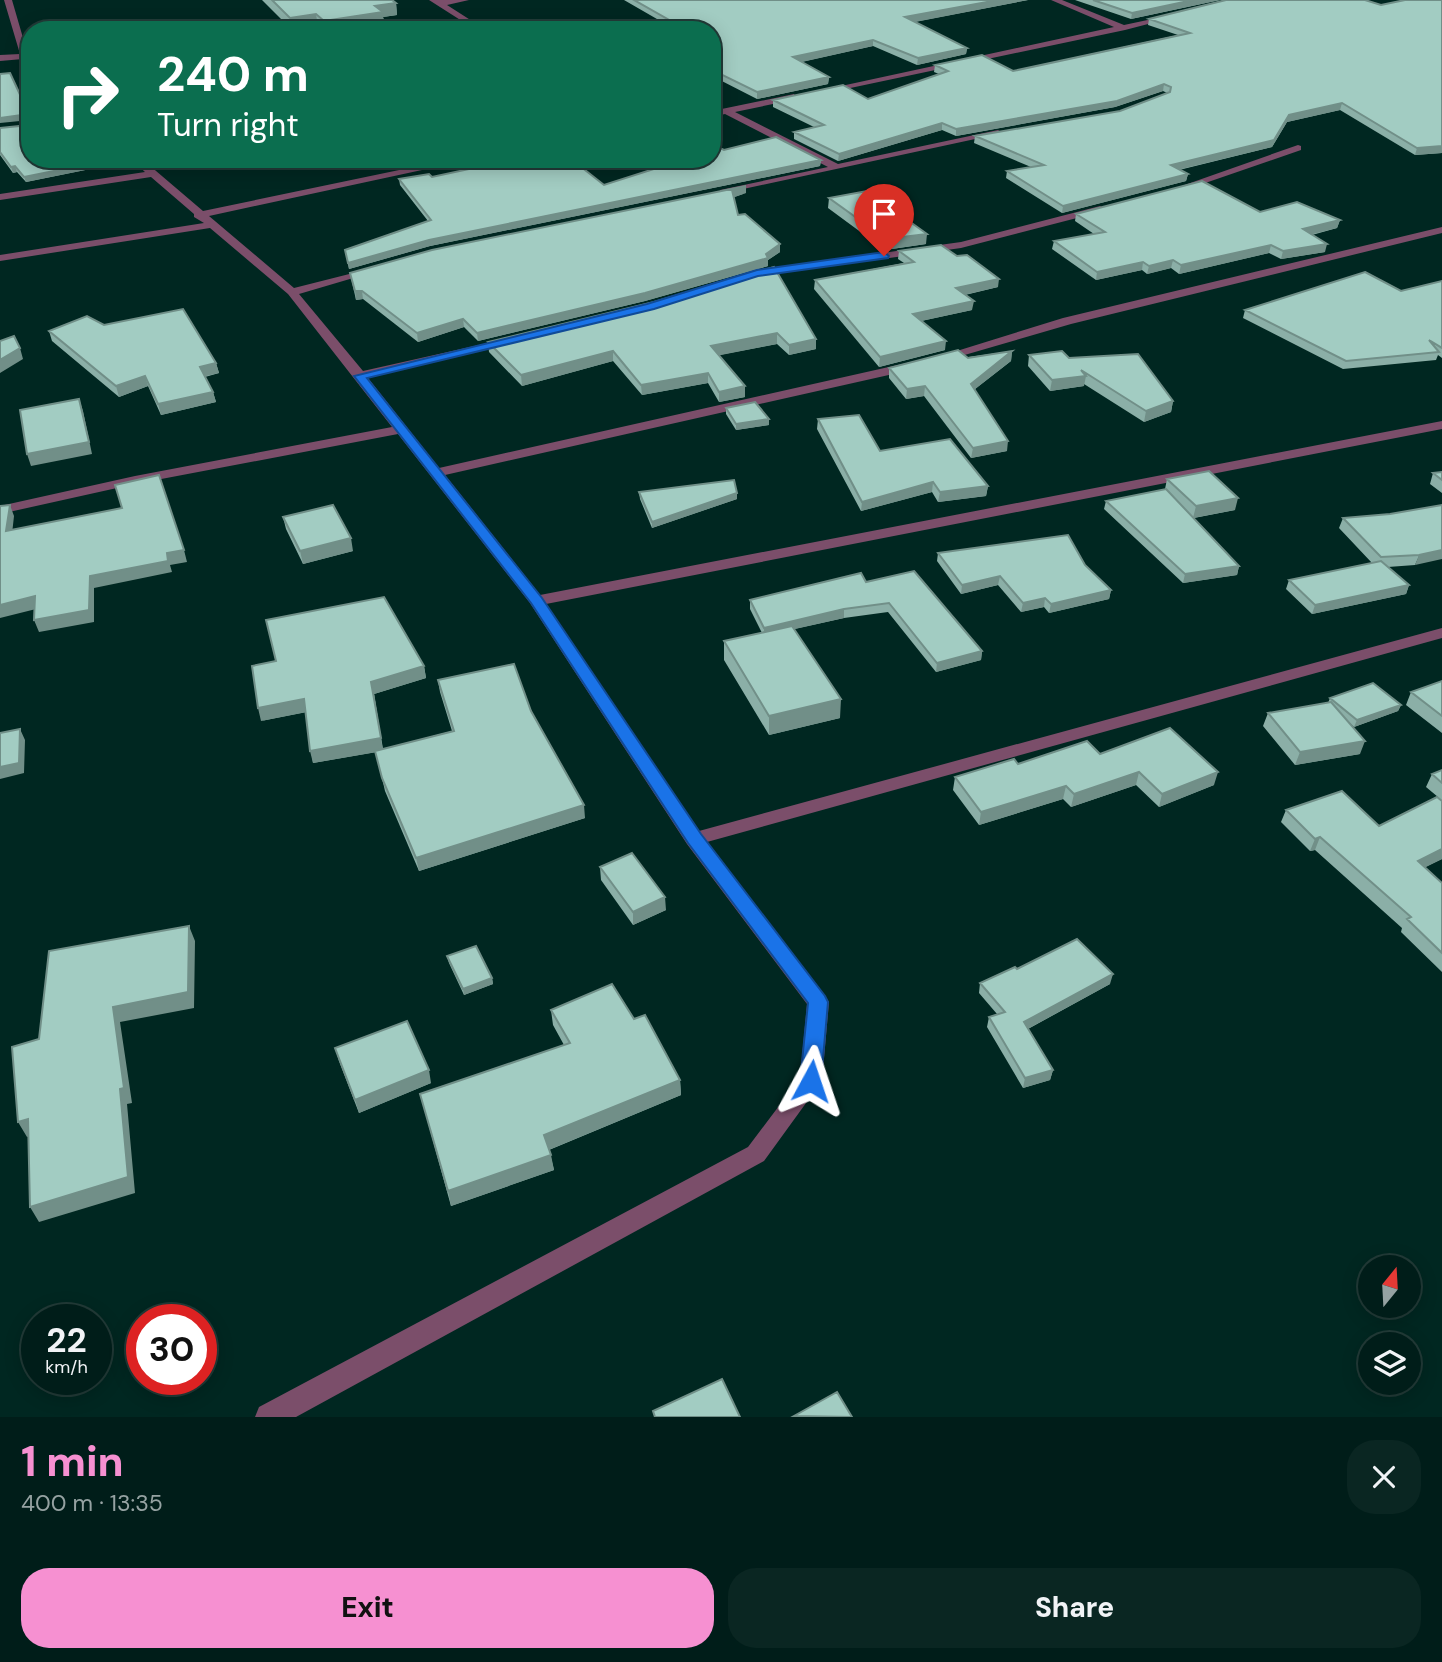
<!DOCTYPE html>
<html lang="en">
<head>
<meta charset="utf-8">
<style>
	body { margin:0; font-family:"DM Sans",sans-serif; background:#0a2622; color:#f1f3f6; height:100vh; display:flex; flex-direction:column; font-size:26px; white-space:nowrap }
	* { box-sizing:border-box; margin:0 }
	p { font-size:23px; color:#95a2a2 }
	.icon { flex:none; width:38px; height:38px; fill:none; stroke:currentColor; stroke-width:2; stroke-linecap:round; stroke-linejoin:round }
	.map { position:relative; height:1417px; overflow:hidden }
	.drawer { display:flex; flex-direction:column; background:#001d19; flex:1 }
	.drawer>* { flex:none }
	.top-card { position:absolute; left:21px; top:21px; width:700px; height:147px; border-radius:28px; box-shadow:0 4px 18px #0003,0 0 0 2px #223b38; background:#0b6e4f; color:#fff; overflow:hidden }
	.needle { width:46px; rotate:18deg }
	.buttons { position:absolute; left:1358px; top:1255px; display:grid; gap:14px }
	.buttons a { display:grid; place-items:center; width:63px; height:63px; border-radius:50%; background:#001d19; box-shadow:0 4px 18px #0003,0 0 0 2px #223b38; font-size:35px }
	.speed { position:absolute; left:21px; top:1304px; display:flex; gap:14px; font-size:35px; font-weight:700; text-align:center }
	.speed>* { display:grid; place-content:center; width:91px; height:91px; border-radius:50%; background:#001d19; box-shadow:0 4px 18px #0003,0 0 0 2px #223b38; line-height:1 }
	.speed small { font-size:18px; font-weight:400 }
	.speed .limit { border:10px solid #d22; background:#fff; color:#111 }
	.pin { position:absolute; display:grid; place-items:center; width:60px; height:60px; color:#fff; margin:-72px -30px; border-radius:50% 50% 50% 0; rotate:-45deg; box-shadow:0 0 7px #0007 }
	.pin .icon { rotate:45deg }
	.me { position:absolute; width:77px; margin:-38px; rotate:5deg; stroke-linejoin:round; filter:drop-shadow(0 0 5px #0008) }
	.turn { display:flex; align-items:center; gap:24px; height:147px; padding:0 21px; font-size:32px }
	.turn .icon { width:91px; height:91px; stroke-width:2.5 }
	.turn b { display:block; font-size:49px; line-height:60px }
	.round { display:grid; place-items:center; flex:none; width:74px; height:74px; border-radius:28px; background:#0a2622 }
	.overview { display:flex; align-items:center; justify-content:space-between; height:119px; padding:0 21px }
	h1 { font-size:42px; font-weight:800; line-height:52px; color:#f690d1 }
	.primary-button { display:flex; gap:14px; margin-top:auto; padding:14px 21px }
	.primary-button a { flex:1; height:80px; border-radius:28px; background:#f690d1; color:#111; font-size:28px; font-weight:800; line-height:80px; text-align:center }
	.primary-button a+a { background:#0a2622; color:#f1f3f6 }
	.map>svg:first-child { display:block }
</style>
</head>
<body>
<div class="map">
<svg width="1442" height="1417" viewBox="0 0 1442 1417">
	<rect width="100%" height="100%" fill="#002721"/>
	<g fill="none" stroke-linecap="round" stroke-linejoin="round">
		<path fill="#7b4e6a" fill-rule="evenodd" d="M4,0H12L30,62L23,59L0,61V55L20,54Z
			M429,0H469L447,5L486,30H476Z
			M1051,0H1062L1124,25L1171,15L1175,17L1125,30L822,94L818,91L1114,27Z
			M794,94L797,99L735,112L838,164L998,130L1003,133L720,194V190L828,167L725,114L712,117V111Z
			M1298,145L1301,146V150L1185,190L1176,188Z
			M131,159H142L203,211L452,159H473L209,216L294,288L377,267V271L299,294L363,371L514,337V343L368,378L439,468L911,362L917,366L911,370L445,475L540,595L1442,421V429L546,604L699,831L1442,628V638L707,842L829,1002L822,1081L764,1161L296,1417H255L259,1407L748,1147L800,1078L807,1004L687,844L530,603L398,434L135,484L0,514V506L135,476L392,427L288,294L210,228L0,261V255L204,223L194,217V214L151,177L0,200V194L145,172Z
			M1100,206L1105,209L1104,211L961,248L753,277L747,274L753,271L961,242Z
			M1442,227V233L1071,324L937,363L931,359L1063,318Z"/>
	</g>
	<path fill="#8bafa7" d="M262,0H392L396,3L397,15L383,17L385,24L349,30H322L318,27L292,30Z
		M624,0H1028L914,22L967,48L966,54L917,65L873,46L801,62L829,77L828,84L757,99L712,76V30H676Z
		M1075,0H1220L1131,19Z
		M1442,0V153L1415,155L1340,110L1287,122L1272,147L1179,170L1188,174L1186,181L1062,213L1006,178L1007,171L1031,167L974,143L975,136L1120,111L1167,93L1163,91L1115,107L956,136L942,130L838,161L794,139V132L814,127L773,107V100L868,99L939,74L934,72L935,65L1013,71L1178,35L1148,25L1149,19L1381,5Z
		M0,128L30,159L105,166L26,182L17,172L13,173L0,155Z
		M724,150L821,160L820,166L430,246L349,269L345,250L428,221L400,185L399,179L432,177L525,165L604,185Z
		M746,193L734,197L738,215L780,252L768,260V266L645,301L478,341L464,327L418,342L363,299L356,300L350,273Z
		M829,198L926,244L885,250L828,208Z
		M1260,212L1340,220L1337,228L1312,235L1325,252L1281,259L1269,253L1179,274L1171,268L1147,274L1142,270L1096,280L1052,249L1054,241L1094,234L1075,221L1076,214Z
		M899,251L998,287L965,295L972,310L921,321L945,350L879,367L814,289L815,280L904,263L898,259Z
		M1442,281V358L1438,355L1436,360L1343,369L1243,318L1245,310L1401,291Z
		M654,302L816,339V349L789,355L777,344L719,355L745,386V397L719,402L708,383L642,395L613,361L522,386L489,352L488,342Z
		M104,325L216,363L219,373L205,377L213,392L216,402L161,415L148,386L119,397L52,341L49,331Z
		M1012,351L1011,361L975,389L1007,451L971,458L924,396L906,399L889,378V368Z
		M1029,355L1069,358L1173,401L1171,412L1144,422L1084,384V386L1050,391L1028,366Z
		M726,408L769,425L736,430L726,414Z
		M818,419L880,451L988,486L986,496L938,502L932,492L861,511L817,429Z
		M1442,472V493L1430,484L1433,473Z
		M1167,479L1235,510L1194,518L1239,566L1237,575L1183,583L1104,509L1106,501L1165,489Z
		M639,492L737,493V499L652,528L640,499Z
		M1442,505L1415,565L1388,567L1409,585L1406,594L1312,614L1286,589L1289,580L1372,563L1339,528L1343,518L1390,514Z
		M283,517L353,551L303,564L286,529Z
		M938,553L1085,565L1111,590L1109,599L1049,613L1044,607L1021,612L998,585L961,594L937,561Z
		M866,582L982,651L981,660L936,672L888,612L844,618L794,629L840,718L769,735L724,660V641L762,633L750,609V600Z
		M424,666L426,678L374,694L383,749L452,731L440,692L438,680L531,711L585,818L419,871L385,791L376,752L313,763L306,712L261,721Z
		M1442,681V733L1406,705L1411,692Z
		M1330,698L1401,705L1398,711L1354,727L1348,721L1360,754L1295,765L1263,726L1268,713L1328,703Z
		M1100,754L1214,785L1159,807L1136,785L1071,807L1063,799L979,825L953,790L955,777L1018,764Z
		M1442,770V859L1425,867L1442,883V972L1401,932L1402,928L1315,850L1310,851L1281,822L1286,810L1379,826L1438,797L1426,787L1432,774Z
		M600,867L666,910L633,925L601,880Z
		M447,956L492,978L493,984L464,995L449,963Z
		M1017,969L1110,984L1028,1029L1053,1070L1050,1080L1023,1088L987,1027L989,1017L997,1014L979,993L980,983Z
		M551,1010L634,1019L680,1080L681,1095L549,1150L554,1170L451,1206L420,1094L564,1045L553,1025Z
		M335,1048L431,1083L359,1113L339,1061Z"/>
	<path fill="#718f88" d="M998,0H1028L905,24V17Z
		M1193,0H1220L1131,19L1132,13Z
		M396,3L397,15L383,17L385,24L349,30H325L324,21L375,6Z
		M316,14L318,27L292,30L290,18Z
		M873,40V46L793,64V57Z
		M967,48L966,54L917,65L918,58Z
		M829,77L828,84L757,99V92Z
		M1164,84L1163,91L1115,107L956,136V129Z
		M1342,103L1340,110L1287,122L1272,147L1169,172L1171,165L1289,115Z
		M29,114L30,120L0,123V118Z
		M942,123V130L838,161L839,154Z
		M1442,146V153L1415,155L1417,148Z
		M821,160L820,166L430,246L349,269L348,263L429,240Z
		M104,161L105,166L26,182L24,177Z
		M15,166L17,172L13,173L11,167Z
		M1188,174L1186,181L1062,213L1063,206Z
		M746,186V193L732,198V190Z
		M1340,220L1337,228L1301,237L1303,229Z
		M927,234L926,244L885,250L886,239Z
		M780,244V252L768,260V266L645,301L478,341L477,333L766,254Z
		M1327,244L1325,252L1281,259L1283,251Z
		M1271,245L1269,253L1179,274L1181,265Z
		M1173,260L1171,268L1147,274L1149,266Z
		M1143,262L1142,270L1096,280L1097,272Z
		M999,279L998,287L955,297L956,288Z
		M355,291H362L363,299L356,300Z
		M974,301L972,310L912,323L913,314Z
		M463,319L464,327L418,342L417,333Z
		M777,333V344L711,357V346Z
		M816,339V349L789,355V345Z
		M946,341L945,350L879,367L880,357Z
		M20,348L23,359L0,373V360Z
		M613,351V361L522,386L521,375Z
		M1012,351L1011,361L970,393L971,384Z
		M216,363L219,373L202,377L200,367Z
		M708,373V383L642,395L641,385Z
		M145,376L148,386L119,397L116,386Z
		M1086,376L1084,386L1050,391L1052,380Z
		M745,386V397L719,402V392Z
		M925,386L924,396L906,399L907,389Z
		M213,392L216,402L161,415L158,404Z
		M79,399L83,411L92,454L31,466L27,454Z
		M1173,401L1171,412L1144,422L1146,411Z
		M769,419V425L736,430V424Z
		M1008,441L1007,451L971,458L973,448Z
		M933,482L932,492L861,511L862,502Z
		M988,486L986,496L938,502L940,492Z
		M737,493V499L652,528V522Z
		M1238,498L1235,510L1193,518L1196,506Z
		M10,505L14,516L11,543L6,531Z
		M351,538L353,551L303,564L300,551Z
		M184,550L187,562L170,565L172,572L94,588V622L39,632L34,620L90,576L167,553Z
		M1442,550V559L1415,565L1419,555Z
		M1239,566L1237,575L1183,583L1185,574Z
		M1000,576L998,585L961,594L962,585Z
		M1409,585L1406,594L1312,614L1315,605Z
		M1111,590L1109,599L1049,613L1051,604Z
		M35,596L40,608L0,618V605Z
		M1045,598L1044,607L1021,612L1023,603Z
		M844,609V618L764,636V628Z
		M982,651L981,660L936,672L937,663Z
		M424,666L426,678L374,694L383,751L313,763L310,751L371,682Z
		M304,699L307,712L261,721L258,708Z
		M841,699L840,718L769,735V716Z
		M1401,705L1398,711L1354,727L1357,720Z
		M20,729L25,740L24,773L0,779V767Z
		M1365,741L1360,754L1295,765L1300,752Z
		M1139,772L1136,785L1071,807L1074,794Z
		M1218,772L1214,785L1159,807L1162,794Z
		M1066,786L1063,799L979,825L981,812Z
		M584,805L585,818L419,871L416,858Z
		M1320,837L1315,850L1310,851L1315,839Z
		M1442,849V859L1412,874L1418,861Z
		M665,897L666,910L633,925V912Z
		M189,926L195,941L194,1008L120,1022L132,1103L127,1104L135,1193L39,1222L30,1207L113,1007Z
		M1113,974L1110,984L1022,1032L1024,1022Z
		M492,978L493,984L464,995L463,989Z
		M429,1070L431,1083L359,1113L355,1100Z
		M1053,1070L1050,1080L1023,1088L1025,1078Z
		M680,1080L681,1095L546,1151L544,1135Z
		M28,1119L36,1134L27,1137L18,1122Z
		M551,1155L554,1170L451,1206L448,1191Z"/>
	<path fill="#a2ccc2" stroke="#718f88" stroke-width="2" d="M272,0H392L396,3L375,6L383,12L324,21L316,14L290,18Z
		M634,0H998L905,17L967,48L918,58L873,40L793,57L829,77L757,92L712,70V30H687Z
		M1093,0H1193L1132,13Z
		M1226,0H1365L1381,5L1405,0H1442V146L1417,148L1342,103L1289,115L1274,140L1171,165L1188,174L1063,206L1007,171L1044,165L975,136L1120,111L1170,92L1171,87L1164,84L1117,101L956,129L942,123L839,154L794,132L824,125L773,100L843,85L868,99L948,71L935,65L982,55L1013,71L1190,33L1149,19Z
		M10,73L29,114L0,118V74Z
		M30,122V159H100L104,161L24,177L15,166L11,167L0,152V128L29,125Z
		M776,137L821,160L429,240L348,263L345,250L431,220L399,179L429,174L432,177L516,159L525,165L555,159H571L604,185L685,159H712V150L720,148L724,150Z
		M1202,181L1260,212L1297,202L1340,220L1303,229L1327,244L1283,251L1271,245L1181,265L1173,260L1149,266L1143,262L1097,272L1054,241L1105,232L1076,214Z
		M746,186L732,190L738,215L745,214L780,244L766,254L768,258L645,293L477,333L463,319L417,333L362,291H355L350,273L432,250Z
		M867,191L927,234L886,239L829,198Z
		M941,245L957,256L967,255L999,279L956,288L974,301L913,314L946,341L880,357L815,280L914,262L899,251Z
		M774,267L816,339L789,345L777,333L711,346L745,386L719,392L708,373L641,385L613,351L521,375L488,342L654,302Z
		M1365,272L1401,291L1442,281V348L1429,340L1439,352L1346,361L1245,310Z
		M183,309L216,363L200,367L213,392L158,404L145,376L116,386L49,331L87,316L104,325Z
		M14,336L20,348L0,360V341Z
		M958,350L968,358L1012,351L971,384L1008,441L973,448L925,386L907,389L889,368Z
		M1062,351L1069,358L1138,354L1173,401L1146,411L1081,370L1086,376L1052,380L1029,355Z
		M79,399L89,442L27,454L20,410Z
		M755,402L769,419L736,424L726,408Z
		M859,415L880,451L950,439L988,486L940,492L933,482L862,502L818,419Z
		M1209,471L1238,498L1196,506L1167,479Z
		M1442,472V480L1433,473Z
		M159,475L184,550L167,553L168,561L90,576L89,610L34,620L35,596L0,605V506L10,505L6,531L122,508L115,485Z
		M734,480L737,493L652,522L639,492Z
		M1166,489L1239,566L1185,574L1106,501Z
		M333,505L351,538L300,551L283,517Z
		M1442,505V550L1419,555L1381,557L1343,518L1390,514Z
		M1068,535L1085,565L1111,590L1051,604L1045,598L1023,603L1000,576L962,585L938,553Z
		M1381,561L1409,585L1315,605L1289,580Z
		M914,571L982,651L937,663L889,603L844,609L764,628L750,600L861,573L866,582Z
		M384,597L424,666L371,682L381,738L310,751L304,699L258,708L252,666L276,661L266,620Z
		M792,626L841,699L769,716L724,641Z
		M514,664L531,711L584,805L416,858L382,778L375,751L454,731L438,680Z
		M1442,681V716L1411,692Z
		M1373,683L1401,705L1357,720L1330,698Z
		M1331,702L1365,741L1300,752L1268,713Z
		M1170,728L1218,772L1162,794L1139,772L1074,794L1066,786L981,812L955,777L1014,759L1018,764L1087,741L1100,754Z
		M20,729L19,763L0,767V733Z
		M1442,770V783L1432,774Z
		M1342,791L1379,826L1437,797L1442,801V849L1418,861L1442,883V953L1407,919L1411,917L1320,837L1315,839L1286,810Z
		M632,853L665,897L633,912L600,867Z
		M189,926L188,992L113,1007L124,1088L120,1089L128,1177L30,1207L28,1119L18,1122L12,1047L39,1039L49,951Z
		M1077,939L1113,974L1024,1022L1053,1070L1025,1078L989,1017L1005,1012L980,983L1015,967L1017,969Z
		M476,946L492,978L463,989L447,956Z
		M612,984L634,1019L645,1015L680,1080L544,1135L551,1155L448,1191L420,1094L570,1043L551,1010Z
		M407,1021L429,1070L355,1100L335,1048Z
		M722,1379L740,1417H655L653,1411Z
		M837,1392L852,1417L794,1416Z"/>
	<path fill="#1a73e8" stroke="#114b97" stroke-width="2" d="M884,252L889,256L888,258L758,276L654,309L367,378L542,598L701,834L825,996L828,1002L821,1081L818,1087L811,1089L803,1087L800,1081L808,1003L688,843L531,603L354,376L647,304L757,270Z"/>
</svg>
<div class="buttons">
<a><svg class="needle" viewBox="-14 -14 28 28"><path d="M0-13l5 13h-10z" fill="#e53935"/><path d="M0 13l5-13h-10z" fill="#95a2a2"/></svg></a>
<a><svg class="icon" aria-label="layers" viewBox="0 0 24 24"><path d="M12 4l9 5-9 5-9-5zM3 14l9 5 9-5"/></svg></a>
</div>
<div class="speed"><div>22<small>km/h</small></div><div class="limit">30</div></div>
<div class="pin" style="left:884px;top:256px;background:#d93025"><svg class="icon" aria-label="arrive" viewBox="0 0 24 24"><path d="M6 21V4h12l-3 4 3 4H6"/></svg></div>
<svg class="me" style="left:811px;top:1081px" viewBox="-20 -20 40 40"><path d="M0-17L14 15 0 8-14 15z" fill="#1a73e8" stroke="#fff" stroke-width="4"/></svg>
<div class="top-card">
<div class="turn"><svg class="icon" aria-label="right" viewBox="0 0 24 24"><path d="M7 20v-9h11M14 6l5 5-5 5"/></svg><div><b>240 m</b>Turn right</div></div>
</div>
</div>
<section class="drawer">
<div class="overview"><div><h1>1 min</h1><p>400 m · 13:35</p></div><a class="round"><svg class="icon" aria-label="close" viewBox="0 0 24 24"><path d="M6 6l12 12M18 6L6 18"/></svg></a></div>
<div class="primary-button"><a>Exit</a><a>Share</a></div>
</section>
</body>
</html>
